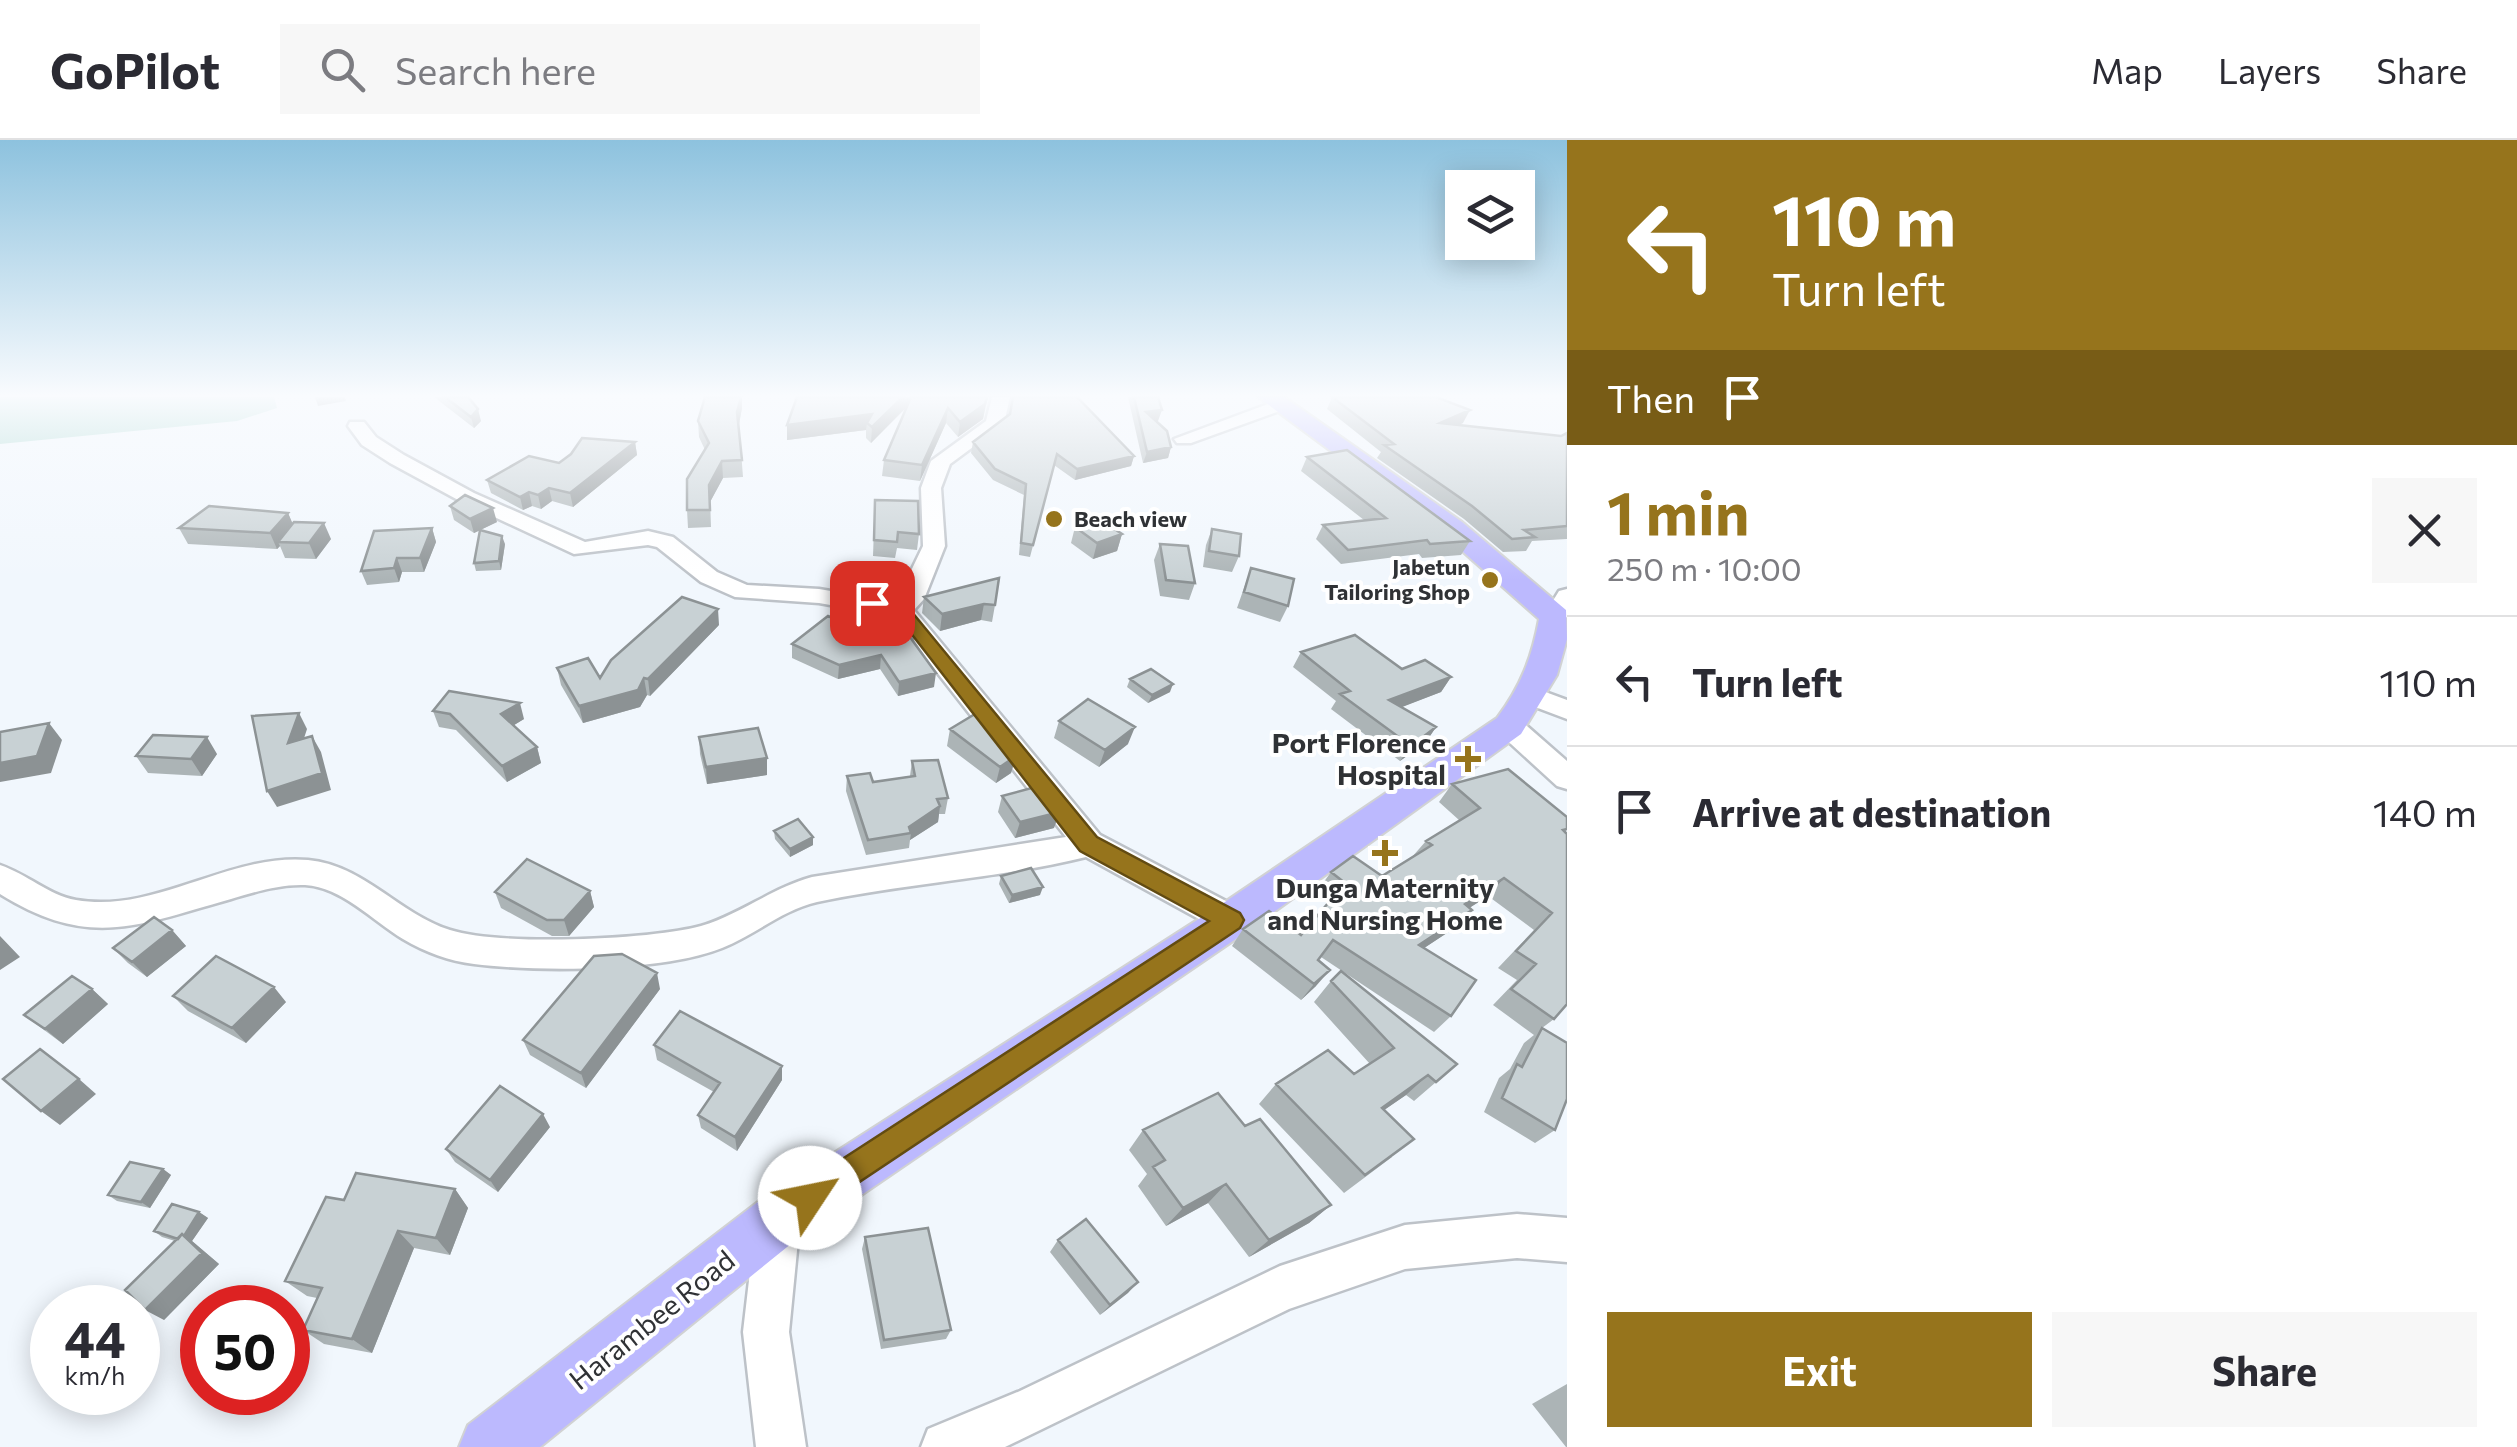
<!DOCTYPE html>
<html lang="en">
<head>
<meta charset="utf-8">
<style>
	body { margin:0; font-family:Commissioner,sans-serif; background:#f7f7f7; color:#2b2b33; height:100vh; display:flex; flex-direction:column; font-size:38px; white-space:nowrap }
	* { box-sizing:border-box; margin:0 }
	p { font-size:32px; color:#7c7c81 }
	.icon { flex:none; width:55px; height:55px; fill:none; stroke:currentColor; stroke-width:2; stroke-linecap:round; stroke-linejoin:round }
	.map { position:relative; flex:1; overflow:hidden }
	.details { display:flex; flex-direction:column; background:#fff; width:950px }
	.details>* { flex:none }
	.banner { background:#96741c; color:#fff; overflow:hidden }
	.buttons { position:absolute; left:1445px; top:30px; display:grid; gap:20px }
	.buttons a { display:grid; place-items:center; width:90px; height:90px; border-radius:0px; background:#fff; box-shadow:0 5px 25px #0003; font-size:50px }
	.speed { position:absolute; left:30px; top:1145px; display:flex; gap:20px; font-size:50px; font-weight:700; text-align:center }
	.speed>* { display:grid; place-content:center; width:130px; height:130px; border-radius:50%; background:#fff; box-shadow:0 5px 25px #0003; line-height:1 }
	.speed small { font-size:25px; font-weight:400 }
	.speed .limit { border:15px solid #d22; background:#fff; color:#111 }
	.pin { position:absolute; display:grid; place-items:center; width:85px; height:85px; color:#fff; margin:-42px; border-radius:20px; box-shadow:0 5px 15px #0006 }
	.me { position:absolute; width:110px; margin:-55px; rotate:56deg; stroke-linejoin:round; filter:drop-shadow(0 0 8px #0008) }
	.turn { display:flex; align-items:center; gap:35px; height:210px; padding:0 40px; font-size:45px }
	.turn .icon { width:130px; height:130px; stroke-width:2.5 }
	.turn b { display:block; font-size:70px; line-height:85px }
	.then { display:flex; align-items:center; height:95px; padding:0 40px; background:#0003; gap:20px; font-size:38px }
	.round { display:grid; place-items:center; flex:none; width:105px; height:105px; border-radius:0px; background:#f7f7f7 }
	.summary { display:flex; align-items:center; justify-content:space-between; height:170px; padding:0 40px }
	h1 { font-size:60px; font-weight:700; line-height:75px; color:#96741c }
	.button { display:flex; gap:20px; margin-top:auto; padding:20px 40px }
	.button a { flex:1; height:115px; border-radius:0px; background:#96741c; color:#fff; font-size:40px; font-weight:700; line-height:115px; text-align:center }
	.button a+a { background:#f7f7f7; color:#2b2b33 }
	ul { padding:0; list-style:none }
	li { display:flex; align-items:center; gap:30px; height:130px; padding:0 40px; border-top:2px solid #e1e1e2 }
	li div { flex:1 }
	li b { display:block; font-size:38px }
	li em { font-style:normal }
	header { display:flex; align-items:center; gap:60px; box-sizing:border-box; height:140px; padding:0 50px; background:#fff; border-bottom:2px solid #e1e1e2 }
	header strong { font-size:48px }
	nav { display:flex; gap:55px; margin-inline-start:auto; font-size:35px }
	.search { width:700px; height:90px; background:#f7f7f7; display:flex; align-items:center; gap:25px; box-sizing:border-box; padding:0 35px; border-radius:0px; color:#7c7c81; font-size:38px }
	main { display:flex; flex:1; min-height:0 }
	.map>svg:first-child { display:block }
</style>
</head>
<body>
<header>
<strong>GoPilot</strong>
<div class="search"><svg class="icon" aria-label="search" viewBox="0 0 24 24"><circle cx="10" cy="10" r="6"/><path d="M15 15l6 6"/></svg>Search here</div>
<nav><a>Map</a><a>Layers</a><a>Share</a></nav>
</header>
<main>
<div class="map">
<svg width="1567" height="1307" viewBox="0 0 1567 1307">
	<rect width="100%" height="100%" fill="#f1f7fd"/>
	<path fill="#a6d6ce" d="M0,257H274L277,268L237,281L0,304Z"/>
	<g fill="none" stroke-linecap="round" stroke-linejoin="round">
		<g stroke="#bdc2c8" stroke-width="5">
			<path id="minor" d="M992,257H1010L1004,284L950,324L941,348L945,406L924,459L914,470L1100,695L1243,770L1248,780L1243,790L1231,794L1219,790L1086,717C997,739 906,743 817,762C782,770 755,795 722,808C662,832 539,832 474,824C449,821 425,812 403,799C373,781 342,747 305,745C280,744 255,752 231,759C138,785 90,810 0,754V725C27,734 48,755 76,760C156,774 229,713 308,720C364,725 399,774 450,790C500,806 650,800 701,786C739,775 772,748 812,737L1066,697L893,476L819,463L735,457L701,442L657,407L648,405L574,414L460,361L390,323L362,305L348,286L350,282H364L376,297L404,315L474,353L585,402L648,391L673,397L717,432L747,445L819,449L896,462L923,406L921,348L931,321L986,281Z
				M1279,260L1285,261V269L1191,303H1177L1174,299Z
				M1567,449V477L1555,484L1546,482L1543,477L1559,451Z
				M1532,547L1567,560V579L1522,562L1518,556L1522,550Z
				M1509,576L1519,579L1567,621V649L1557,646L1499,593L1495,586L1499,579Z
				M778,1058L793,1065L800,1080L789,1192L806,1307H756L743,1192L756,1080L763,1065Z
				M1517,1074L1567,1078V1122L1517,1118L1405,1129L1289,1169L1005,1307H921L928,1289L1020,1251L1280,1126L1405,1085Z"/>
		</g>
		<g stroke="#d1d2d3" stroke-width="4">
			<path id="major" d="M1258,257H1284L1462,382L1566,470L1567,499L1557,535L1521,594L1246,792L797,1099L540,1307H459L468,1285L759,1061L1216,768L1497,578C1521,546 1532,517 1539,479L1443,394Z"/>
		</g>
		<use href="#minor" fill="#fff" fill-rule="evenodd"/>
		<use href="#major" fill="#bcb9fe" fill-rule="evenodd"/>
	</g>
	<path fill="#acb4b6" d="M434,257H468L481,281L474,288Z
		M797,257H988L983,279L958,297L946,283L920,341L882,336L884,320L907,267L871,303L866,298V290L787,300Z
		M1128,257H1158V281H1156L1171,307L1168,318L1143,323Z
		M1332,257L1463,283L1457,285L1561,296L1567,293V399L1532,401L1526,411L1503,412L1464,379L1377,318L1381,312L1327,269Z
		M742,268L739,285L743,337L723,338L710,362L711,387L688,388L687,370L705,310L699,297L698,281Z
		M1010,274L1134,316L1131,326L1075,340L1054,325L1030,417L1019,415L1024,355L993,340L971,313L973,302Z
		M635,302L637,315L573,367L552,361L541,369L532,366L523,370L491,353L487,340L559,323Z
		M1307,317L1470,401L1461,415L1422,418L1419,414L1341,424L1316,399L1323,385L1364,380L1301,331Z
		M875,360L919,394L917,410L897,408L895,418L873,416Z
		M450,366L497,382L474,393L454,380Z
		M288,373L292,383L331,399L316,419L285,418L280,406L277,409L188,404L179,388Z
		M1075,387L1122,394L1117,411L1093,419L1071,403Z
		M432,388L436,402L424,432H402L399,442L367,445L361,431Z
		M1212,389L1239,416L1232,432L1203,427L1206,405Z
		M505,404L501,430L476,431L474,423Z
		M1160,404L1195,443L1189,460L1160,456L1154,420Z
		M1251,428L1288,466L1280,482L1237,468Z
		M924,457L995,465L992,482L981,480L940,491L922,473Z
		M719,485L650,556L647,555L640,567L583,583L561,545L557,528L600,538Z
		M861,490L915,494L914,503L934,547L898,556L880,529L838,539L792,518V504Z
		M1301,512L1451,537L1441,552L1401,567L1436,587L1426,602L1400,621L1331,569L1336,561L1293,527Z
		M1130,539L1170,552L1148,563L1127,547Z
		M433,571L524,579L514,585L537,607L541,623L507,642L456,590L439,587Z
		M1059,581L1128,604L1099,627L1054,598Z
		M950,589L1016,616L1011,633L996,643L947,606Z
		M699,597L767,618V635L707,644L700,614Z
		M217,614L202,636L148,633L136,616Z
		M912,621L948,658L945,674H939L938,682L910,700L909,708L866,715L846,651L847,636L873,642L910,636Z
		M1452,644L1567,677L1554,879L1542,888L1555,990L1535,1003L1484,972L1499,938L1510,929L1524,903L1534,895L1493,865L1517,840L1498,828L1534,790L1488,756L1469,768L1456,787L1424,808L1451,876L1434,892L1321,817L1318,820L1316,846L1301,860L1232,806L1243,789L1301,795L1331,759L1318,750L1331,732L1382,736L1412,717L1426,701L1459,680L1439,662Z
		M1002,656L1054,688L1015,698L998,672Z
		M774,691L813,705L790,717L775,699Z
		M1001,736L1040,755L1009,763L999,744Z
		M590,751L594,767L569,796H552L501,768L495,752Z
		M172,790L186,806L147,837L128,823L113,808Z
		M1331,841L1457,924L1414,961L1406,955L1384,970L1392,1017L1344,1053L1259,964L1276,944L1354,934L1370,924L1314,862Z
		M92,849L108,864L63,904L24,875Z
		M660,849L586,948L530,915L523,900Z
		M173,856L286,862L246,903L188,871Z
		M654,905L782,940L737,1011L701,988L698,975L714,952L657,920Z
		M1245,986L1331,1065L1309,1083L1249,1117L1208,1063L1166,1086L1138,1046L1147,1034L1129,1010L1143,990Z
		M550,987L498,1052L455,1022L446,1009Z
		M163,1029L171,1035L150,1068L117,1061L108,1055Z
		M455,1049L468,1068L450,1115L414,1108L372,1213L324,1204L303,1190L317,1158L307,1156L285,1141L344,1060Z
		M199,1072L208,1078L192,1101L219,1124L164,1180L175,1101L162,1097L154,1091Z
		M865,1097L951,1190L946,1199L881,1209L862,1109Z
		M1058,1100L1138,1142L1100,1175L1050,1112Z
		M1567,1244V1307H1566L1532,1264Z"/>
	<path fill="#8c9294" d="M315,257H345L346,261L318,266Z
		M741,257H742V268L738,288L737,272Z
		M903,257H916L871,303L872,287Z
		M987,257L983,279L958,297L960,282Z
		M948,268L946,283L920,341L922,325Z
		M478,269L481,281L474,288L471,277Z
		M1162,270L1158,281L1143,283L1146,272Z
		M1470,270L1463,283L1433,296L1440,283Z
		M872,274L867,283L866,290L787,300V285Z
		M635,302L637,315L573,367L570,353Z
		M1171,307L1168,318L1143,323L1147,312Z
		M1134,316L1131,326L1075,340L1077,329Z
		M722,321L723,338L710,362L711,387L709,345Z
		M549,348L552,361L541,369L538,355Z
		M529,352L532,366L523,370L520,357Z
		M493,368L497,382L474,393L470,379Z
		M288,373L295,389L278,402L280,406L277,409L270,393Z
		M324,383L331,399L316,419L309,403Z
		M432,388L436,402L424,432L420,418Z
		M1122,394L1117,411L1093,419L1097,403Z
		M502,396L505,404L501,430L499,421Z
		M397,418L402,432L399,442L394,428Z
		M984,464L981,480L940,491L942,474Z
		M718,469L719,485L650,556L648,539Z
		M881,515L880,529L838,539L839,525Z
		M936,533L934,547L898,556L899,542Z
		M1451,537L1441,552L1379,576L1389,560Z
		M644,538L647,555L640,567L583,583L579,566Z
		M1173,544L1170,552L1148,563L1152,555Z
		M520,563L524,579L506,590L501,574Z
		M299,573L307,589L297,620L288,603Z
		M49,583L62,600L51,633L0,642V623Z
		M1135,587L1128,604L1099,627L1105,610Z
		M1436,587L1426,602L1400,621L1411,606Z
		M312,596L321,612L331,650L277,667L267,651Z
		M207,597L217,614L202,636L191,619Z
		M537,607L541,623L507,642L502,626Z
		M1016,616L1011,633L996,643L1000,627Z
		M767,618V635L707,644L706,627Z
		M940,666L938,682L910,700L911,693L909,687Z
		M1060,672L1054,688L1015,698L1020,682Z
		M813,697V705L790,717V709Z
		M1504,738L1488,756L1449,781L1465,764Z
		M1043,747L1040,755L1009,763L1012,755Z
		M590,751L594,767L569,796L564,780Z
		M1472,770L1456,787L1403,822L1419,805Z
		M172,790L186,806L147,837L132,822Z
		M0,796L20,817L0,830Z
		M1330,830L1316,846L1301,860L1314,844Z
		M657,833L660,849L586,948L581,933Z
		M274,847L286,862L246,903L232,888Z
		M92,849L108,864L63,904L45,889Z
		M782,926V940L737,1011L735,997Z
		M1428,935L1406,955L1361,986L1382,968Z
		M79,939L96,954L60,985L41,971Z
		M543,974L550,987L498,1052L490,1040Z
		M163,1029L171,1035L150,1068L141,1062Z
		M1226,1044L1208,1063L1166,1086L1183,1068Z
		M455,1049L468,1068L450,1115L436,1098Z
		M1331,1065L1309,1083L1249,1117L1269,1100Z
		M199,1072L208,1078L192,1101L219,1124L164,1180L145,1170L184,1096Z
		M398,1091L414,1108L372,1213L352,1199Z
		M1138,1142L1128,1153L1100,1175L1110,1165Z"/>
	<path fill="#c8d1d4" stroke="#8c9294" stroke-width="2.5" d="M445,257H468L478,269L471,277Z
		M705,257H741L737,272L742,320L722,321L709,345L710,370H687V339L709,303L698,281Z
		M797,257H903L872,287L867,283L872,274L787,285Z
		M911,257H987L985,264L960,282L948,268L922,325L884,320Z
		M1013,257H1077L1134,316L1077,329L1057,314L1033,405L1021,403L1026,344L995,329L973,302L1010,274Z
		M1134,257H1158L1162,270L1146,272L1167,291L1171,307L1147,312Z
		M1332,257H1436L1470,270L1440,283L1561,296L1567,293V386L1524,390L1535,397L1512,399L1472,366L1384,305L1394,304Z
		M582,298L635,302L570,353L549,348L538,355L529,352L520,357L487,340L529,316L559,323L571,314Z
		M1347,310L1470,401L1430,404L1427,400L1348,410L1323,385L1386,378L1307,317Z
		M465,355L493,368L470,379L450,366Z
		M875,360L918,361L919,394L898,392L897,402L874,400Z
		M209,366L288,373L270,393L179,388Z
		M1099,379L1122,394L1097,403L1075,387Z
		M294,382L324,383L309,403L278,402Z
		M432,388L420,418H397L394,428L361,431L374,391Z
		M1212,389L1241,394L1239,416L1209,411Z
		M480,390L502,396L499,421L474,423Z
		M1160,404L1188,406L1195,443L1166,440Z
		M1251,428L1294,439L1288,466L1244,452Z
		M999,438L995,465L984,464L942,474L924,457Z
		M682,457L718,469L648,539L644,538L638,550L579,566L557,528L588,518L600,538L611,520Z
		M895,469L915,494L910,497L936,533L899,542L881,515L839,525L792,504L828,476L861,490Z
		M1355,495L1402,529L1425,520L1451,537L1389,560L1436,587L1411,606L1340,554L1350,551L1301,512Z
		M1151,529L1173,544L1152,555L1130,539Z
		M449,551L520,563L501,574L537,607L502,626L450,574L433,571Z
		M1088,559L1135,587L1105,610L1059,581Z
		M299,573L288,603L312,596L322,633L267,651L252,576Z
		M975,574L991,586L1016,616L1000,627L950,589Z
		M49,583L37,616L0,623V592Z
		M758,588L767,618L706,627L699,597Z
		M153,595L207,597L191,619L136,616Z
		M938,620L948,658L937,659L940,666L909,687L911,693L868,700L847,636L870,633L873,642L915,636L912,621Z
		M1508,629L1567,677V689L1563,690L1567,694V864L1554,879L1511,849L1536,824L1516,811L1552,773L1504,738L1465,764L1472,770L1419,805L1476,840L1451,876L1333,800L1318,820L1330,830L1314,844L1243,789L1269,771L1301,795L1345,743L1331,732L1353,716L1382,736L1432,705L1426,701L1480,668L1452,644Z
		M1039,646L1060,672L1020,682L1002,656Z
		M798,679L813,697L790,709L774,691Z
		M527,719L590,751L564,780H547L495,752Z
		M1031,728L1043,747L1012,755L1001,736Z
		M154,777L172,790L132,822L113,808Z
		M622,814L657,833L581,933L523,900L594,816Z
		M216,816L274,847L232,888L173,856Z
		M1341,831L1457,924L1436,942L1428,935L1382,968L1414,999L1365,1035L1276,944L1328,910L1354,934L1394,908L1331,841Z
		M72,836L92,849L45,889L24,875Z
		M680,871L782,926L735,997L698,975L720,943L654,905Z
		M1542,888L1567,903V959L1555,990L1502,958L1517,924L1522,927Z
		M40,909L79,939L41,971L3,939Z
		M500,946L543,974L490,1040L446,1009Z
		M1218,953L1245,986L1260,979L1331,1065L1269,1100L1226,1044L1183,1068L1153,1027L1165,1020L1143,990Z
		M130,1022L163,1029L141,1062L108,1055Z
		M356,1033L455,1049L436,1098L398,1091L352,1199L303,1190L322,1148L285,1141L326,1057L344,1060Z
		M172,1064L199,1072L184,1096L182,1094L178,1099L154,1091Z
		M1086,1079L1138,1142L1110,1165L1058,1100Z
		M928,1088L951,1190L884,1200L865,1097Z
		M182,1094L202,1113L145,1170L125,1150Z"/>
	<linearGradient id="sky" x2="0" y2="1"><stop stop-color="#8dc2de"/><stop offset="0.58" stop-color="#f9fbfe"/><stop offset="1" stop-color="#f9fbfe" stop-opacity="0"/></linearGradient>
	<rect width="1567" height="440" fill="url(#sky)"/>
	<path fill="#96741c" stroke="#624b12" stroke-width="2.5" d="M872,457L907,466L1097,697L1240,773L1244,780L1240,788L810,1075L799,1070L794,1058L799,1047L1209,781L1080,711L910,492L894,474L866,467L863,463Z"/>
	<g fill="#96741c" stroke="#fff" stroke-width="4">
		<circle cx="1054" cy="379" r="10"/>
		<circle cx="1490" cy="440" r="10"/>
		<path d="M1463 604h10v10h10v10h-10v10h-10v-10h-10v-10h10z"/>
		<path d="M1380 698h10v10h10v10h-10v10h-10v-10h-10v-10h10z"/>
	</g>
	<g text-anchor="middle" stroke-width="8" stroke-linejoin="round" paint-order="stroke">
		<g font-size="22" font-weight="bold" fill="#303235" stroke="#fff" text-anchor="start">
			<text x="1074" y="387">Beach view</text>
			<text x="1470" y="435" text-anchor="end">Jabetun<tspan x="1470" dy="25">Tailoring Shop</tspan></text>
		</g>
		<g font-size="28" font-weight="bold" fill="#303235" stroke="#fff" text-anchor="end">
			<text x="1446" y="613">Port Florence<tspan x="1446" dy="32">Hospital</tspan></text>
			<text x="1385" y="758" text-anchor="middle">Dunga Maternity<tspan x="1385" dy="32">and Nursing Home</tspan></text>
		</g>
		<g font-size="28" fill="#303235" stroke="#fff">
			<text transform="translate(652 1180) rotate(-39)" y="10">Harambee Road</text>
		</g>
	</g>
</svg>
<div class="buttons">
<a><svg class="icon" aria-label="layers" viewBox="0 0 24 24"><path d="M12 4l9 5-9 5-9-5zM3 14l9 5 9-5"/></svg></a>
</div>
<div class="speed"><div>44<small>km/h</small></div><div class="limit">50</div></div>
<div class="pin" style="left:872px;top:463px;background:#d93025"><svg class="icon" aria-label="arrive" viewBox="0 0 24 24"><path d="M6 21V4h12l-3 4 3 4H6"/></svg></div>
<svg class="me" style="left:810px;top:1058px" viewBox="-20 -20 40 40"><circle r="19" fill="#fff"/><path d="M0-13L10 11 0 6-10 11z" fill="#96741c"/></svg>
</div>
<section class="details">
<div class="banner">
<div class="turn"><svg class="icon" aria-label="left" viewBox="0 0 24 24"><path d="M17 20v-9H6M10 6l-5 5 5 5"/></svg><div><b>110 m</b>Turn left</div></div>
<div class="then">Then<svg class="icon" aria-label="arrive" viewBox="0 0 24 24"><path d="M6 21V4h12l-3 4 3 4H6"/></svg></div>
</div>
<div class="summary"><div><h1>1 min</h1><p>250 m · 10:00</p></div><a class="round"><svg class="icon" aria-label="close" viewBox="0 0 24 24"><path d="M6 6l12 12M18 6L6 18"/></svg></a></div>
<ul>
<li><svg class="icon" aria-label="left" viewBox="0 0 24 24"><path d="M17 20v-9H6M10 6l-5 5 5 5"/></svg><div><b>Turn left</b></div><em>110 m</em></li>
<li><svg class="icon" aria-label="arrive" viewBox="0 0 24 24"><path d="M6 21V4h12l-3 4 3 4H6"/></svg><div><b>Arrive at destination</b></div><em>140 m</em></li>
</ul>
<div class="button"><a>Exit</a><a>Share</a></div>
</section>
</main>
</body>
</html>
